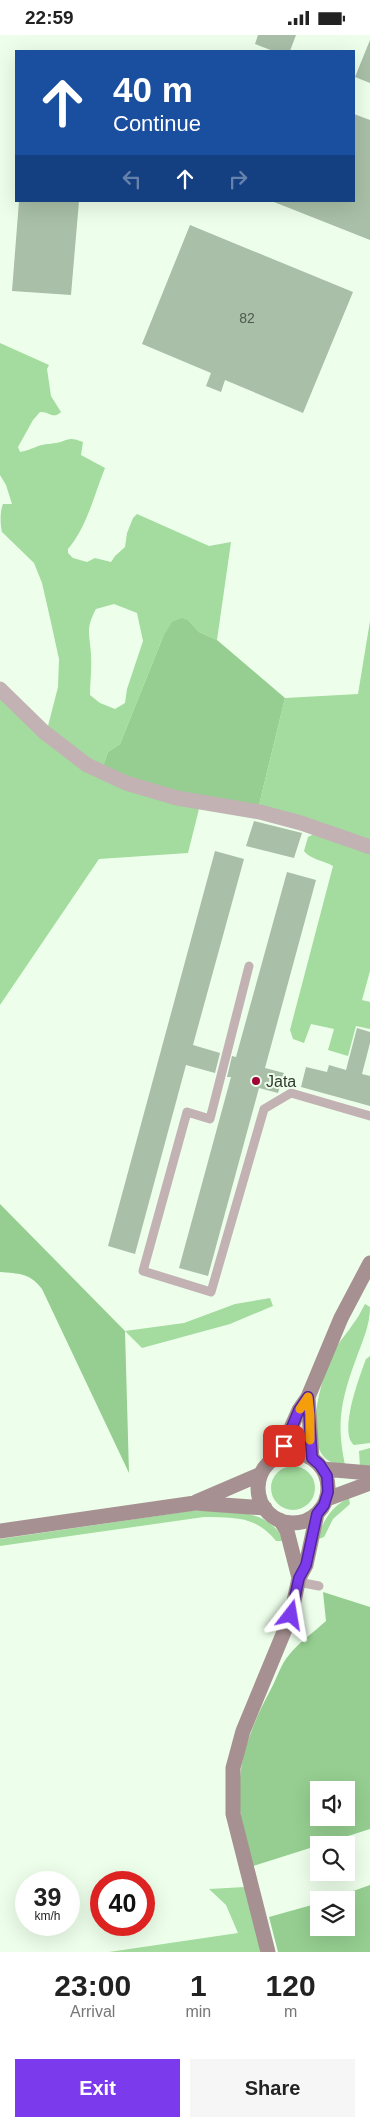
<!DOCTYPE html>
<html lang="en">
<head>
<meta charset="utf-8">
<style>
	body { margin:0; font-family:Helvetica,sans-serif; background:#f6f6f6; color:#222; height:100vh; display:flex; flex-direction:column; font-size:19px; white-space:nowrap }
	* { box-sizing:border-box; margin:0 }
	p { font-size:16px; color:#767676 }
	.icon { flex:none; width:28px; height:28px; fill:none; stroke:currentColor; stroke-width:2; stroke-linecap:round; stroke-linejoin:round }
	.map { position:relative; height:1917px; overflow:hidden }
	.drawer { display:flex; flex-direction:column; background:#fff; flex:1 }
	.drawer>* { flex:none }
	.top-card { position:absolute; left:15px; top:15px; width:340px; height:152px; border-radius:0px; box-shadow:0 5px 20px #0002; background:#1a4fa0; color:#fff; overflow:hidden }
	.controls { position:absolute; left:310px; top:1746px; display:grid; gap:10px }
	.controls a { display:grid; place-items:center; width:45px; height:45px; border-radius:0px; background:#fff; box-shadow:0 5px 20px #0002; font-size:25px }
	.speed { position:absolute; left:15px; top:1836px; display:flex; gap:10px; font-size:25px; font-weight:700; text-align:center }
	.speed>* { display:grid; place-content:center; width:65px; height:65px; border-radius:50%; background:#fff; box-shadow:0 5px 20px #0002; line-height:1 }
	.speed small { font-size:12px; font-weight:400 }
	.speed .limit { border:8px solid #d22; background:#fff; color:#111 }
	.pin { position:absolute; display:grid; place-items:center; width:42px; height:42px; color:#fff; margin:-21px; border-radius:10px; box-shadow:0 2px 8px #0006 }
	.me { position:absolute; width:55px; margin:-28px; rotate:14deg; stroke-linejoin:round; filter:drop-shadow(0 0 4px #0008) }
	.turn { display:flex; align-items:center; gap:18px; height:105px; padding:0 15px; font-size:22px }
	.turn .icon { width:65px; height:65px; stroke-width:2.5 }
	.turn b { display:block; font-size:35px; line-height:42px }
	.lanes { display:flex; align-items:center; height:48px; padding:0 15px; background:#0003; justify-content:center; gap:25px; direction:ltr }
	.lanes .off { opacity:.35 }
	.eta { display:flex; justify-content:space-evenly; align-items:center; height:85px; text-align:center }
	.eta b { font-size:30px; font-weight:800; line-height:35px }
	.action { display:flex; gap:10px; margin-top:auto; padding:10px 15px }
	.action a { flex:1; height:58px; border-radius:0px; background:#7c3aed; color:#fff; font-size:20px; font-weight:800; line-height:58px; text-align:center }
	.action a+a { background:#f6f6f6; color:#222 }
	.status { display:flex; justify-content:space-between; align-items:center; height:35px; padding:0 25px; background:#fff; direction:ltr }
	.status svg { height:14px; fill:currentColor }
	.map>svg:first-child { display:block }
</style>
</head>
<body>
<div class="status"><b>22:59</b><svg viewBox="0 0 49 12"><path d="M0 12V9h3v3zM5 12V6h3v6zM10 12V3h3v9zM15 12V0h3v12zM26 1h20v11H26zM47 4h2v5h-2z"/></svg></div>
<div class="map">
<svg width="370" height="1917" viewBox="0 0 370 1917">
	<rect width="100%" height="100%" fill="#edffeb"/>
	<path fill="#a3dc9e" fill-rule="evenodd" d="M0,308L49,330L47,334L51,361L61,377C53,385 49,376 40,377L33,385L18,412L20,417C26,416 30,414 36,412C42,409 49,409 56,408C69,405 69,401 83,407L81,420L105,433C94,460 87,492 68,514V518L73,523L87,527L95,523L111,527L115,521L125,512L127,498L133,483L137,479L209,511L231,507L217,605L199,597L189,586L163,602L120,709L108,717L102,734L48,691L58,652L59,624L50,583L42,548L34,528L2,497C0,489 0,476 3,469H12L6,450L0,440ZM114,569L137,578L143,606L127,654L125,668L115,674L100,668L90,660C90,647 92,633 91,620C90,600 85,594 96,574Z
		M370,586V808L259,770L285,663L358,659Z
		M0,660L51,710L200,770L188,818L99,824L0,970Z
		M314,799L370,818V936L362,965L370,967V994L356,991L348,1021L328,1015L334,994L311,989L304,1008L293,1004L290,995L333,831C323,825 311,825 304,816L308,802Z
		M270,1263L273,1271L230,1289L142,1313L125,1296L184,1288L235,1269Z
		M365,1269L370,1272C370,1291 362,1307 356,1324C341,1365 336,1388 345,1430C338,1429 329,1428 324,1422C304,1400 323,1334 337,1311C342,1303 348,1297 353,1289C358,1283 361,1276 365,1269Z
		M370,1321V1408L354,1410C338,1398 360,1340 366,1324Z
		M370,1413V1432H360L359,1416Z
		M271 1453a22 22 0 1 1 44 0a22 22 0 1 1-44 0Z
		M349,1463L350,1469L333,1484L324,1502L316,1505C324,1486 330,1472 349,1463Z
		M222,1475C250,1479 269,1479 285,1506H276C255,1480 234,1483 204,1482L0,1511V1504L190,1476Z
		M245,1852L261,1917H109L238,1898L226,1870L209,1854Z"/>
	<path fill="#95ce90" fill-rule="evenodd" d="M182,583L189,586L199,597L217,605L285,663L259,770L164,755L102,734L108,717L120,709L163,602L172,587Z
		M0,1169L125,1296L129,1438L42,1254C29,1237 19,1239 0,1237Z
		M323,1557L370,1572V1794L253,1831C229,1762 237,1717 271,1654C277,1643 281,1629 289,1620C299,1607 314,1597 326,1586ZM319,1755H346V1782H319Z
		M370,1850V1917H278L269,1882L319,1868V1892H346V1865H328Z"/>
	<path fill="#a9bfa7" d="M258,0H296L290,16H273L255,9Z
		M370,5V48L355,42Z
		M354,79L370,85V205L274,167L354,166Z
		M19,166H79L71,260L12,256Z
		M190,190L353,257L303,378L225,345L221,357L206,351L211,338L142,309Z
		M254,786L302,798L294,823L246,811Z
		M215,816L244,824L193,1010L220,1018L215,1038L186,1030L135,1219L108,1211Z
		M287,837L316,845L265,1033L284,1038L278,1058L259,1053L208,1241L179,1233L231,1042H227L232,1021L236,1022Z
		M357,993L370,997V1008L362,1039L370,1041V1071L301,1052L306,1032L327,1037L329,1030L346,1035Z"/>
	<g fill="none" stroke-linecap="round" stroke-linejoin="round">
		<path stroke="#c2b2b3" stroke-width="9" d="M249,931L210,1084L187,1077L143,1236L211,1257L264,1074L291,1058L370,1081
			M298,1547L319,1551"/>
		<path stroke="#c2b2b3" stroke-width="15" d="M0,654L44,697L87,730L126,748L177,763L260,777L301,788L370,812"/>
		<path stroke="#a79091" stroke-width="15" d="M308,1362L312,1423
			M258 1453a35 35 0 1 1 70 0a35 35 0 1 1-70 0Z
			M279,1420L299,1375L308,1362L341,1283L370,1228
			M323,1434L370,1438
			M327,1464L370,1448
			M196,1467L261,1439
			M280,1485L287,1496L299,1543
			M0,1496L195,1468L265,1473
			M268,1917L233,1779V1733L243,1696L291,1580L299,1543L306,1530L317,1479"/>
	</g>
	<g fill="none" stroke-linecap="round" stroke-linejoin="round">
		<g stroke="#51269a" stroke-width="12">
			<path id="route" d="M284,1411L299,1375L308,1362L312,1423L320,1430L327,1441L328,1457L324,1470L317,1479L306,1530L299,1543L291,1580"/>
		</g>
		<use href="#route" stroke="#7c3aed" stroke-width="9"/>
		<path stroke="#f59e0b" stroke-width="9" d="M300,1374L308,1362L310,1380V1405"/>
	</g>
	<circle fill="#a20235" stroke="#edffeb" stroke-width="2" cx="256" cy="1046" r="5"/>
	<g text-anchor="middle" stroke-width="4" stroke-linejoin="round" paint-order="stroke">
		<g font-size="14" fill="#4e5a4d">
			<text x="247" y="288">82</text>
		</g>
		<g font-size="16" fill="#30392f" stroke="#edffeb" text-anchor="start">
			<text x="266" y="1052">Jata</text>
		</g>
	</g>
</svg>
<div class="controls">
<a><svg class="icon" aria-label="sound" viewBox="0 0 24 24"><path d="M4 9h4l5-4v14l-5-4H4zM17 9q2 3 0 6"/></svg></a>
<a><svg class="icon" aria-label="search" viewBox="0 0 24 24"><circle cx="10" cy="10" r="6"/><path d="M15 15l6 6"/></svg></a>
<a><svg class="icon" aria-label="layers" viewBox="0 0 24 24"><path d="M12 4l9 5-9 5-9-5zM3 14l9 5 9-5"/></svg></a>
</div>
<div class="speed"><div>39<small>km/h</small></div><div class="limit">40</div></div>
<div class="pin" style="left:284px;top:1411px;background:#d93025"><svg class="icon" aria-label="arrive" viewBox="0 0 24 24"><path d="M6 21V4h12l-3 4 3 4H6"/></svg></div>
<svg class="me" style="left:291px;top:1580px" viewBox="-20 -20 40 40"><path d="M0-17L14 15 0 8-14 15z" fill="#7c3aed" stroke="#fff" stroke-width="4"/></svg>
<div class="top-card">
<div class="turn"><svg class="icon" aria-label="ahead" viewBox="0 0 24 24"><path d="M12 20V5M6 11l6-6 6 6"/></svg><div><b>40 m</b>Continue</div></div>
<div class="lanes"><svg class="icon off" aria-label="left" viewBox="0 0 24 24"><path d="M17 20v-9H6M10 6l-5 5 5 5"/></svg><svg class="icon" aria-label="ahead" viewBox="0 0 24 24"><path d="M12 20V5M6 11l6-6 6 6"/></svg><svg class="icon off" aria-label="right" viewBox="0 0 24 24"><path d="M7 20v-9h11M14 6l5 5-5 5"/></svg></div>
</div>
</div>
<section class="drawer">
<div class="eta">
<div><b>23:00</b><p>Arrival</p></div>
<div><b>1</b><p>min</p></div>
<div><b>120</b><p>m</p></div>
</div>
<div class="action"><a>Exit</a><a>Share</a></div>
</section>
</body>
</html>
